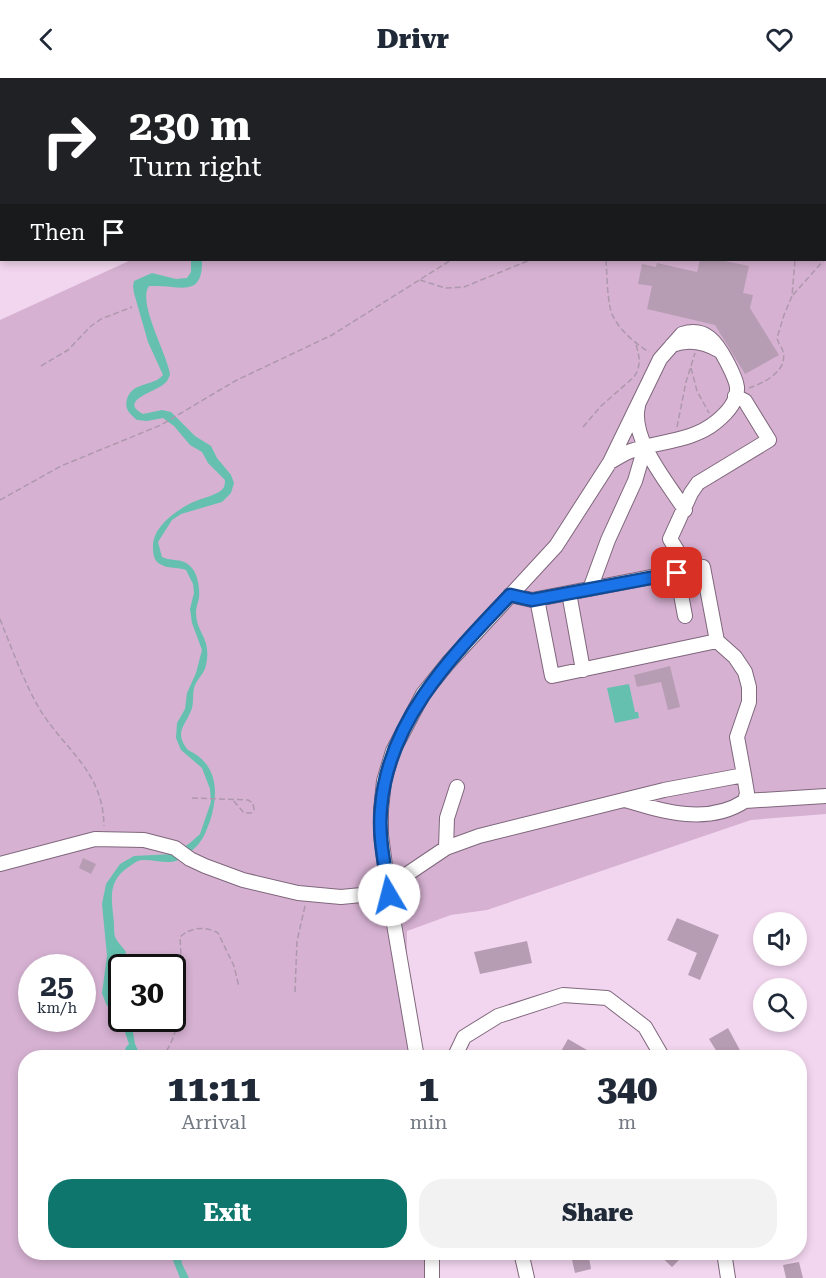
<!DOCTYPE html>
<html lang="en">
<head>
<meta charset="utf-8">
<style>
	body { margin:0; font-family:"Roboto Serif",serif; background:#f2f2f3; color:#1f2937; height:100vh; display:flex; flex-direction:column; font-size:22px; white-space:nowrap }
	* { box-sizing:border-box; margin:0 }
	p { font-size:20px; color:#747a83 }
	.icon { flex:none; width:33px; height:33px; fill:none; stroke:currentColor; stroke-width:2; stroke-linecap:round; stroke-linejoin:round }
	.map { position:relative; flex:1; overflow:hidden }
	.side { position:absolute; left:18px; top:972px; width:789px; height:210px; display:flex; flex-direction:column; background:#fff; border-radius:24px; box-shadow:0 3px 9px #0003 }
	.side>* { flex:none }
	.banner { position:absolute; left:0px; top:0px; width:826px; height:183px; box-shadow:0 3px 9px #0003; background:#202124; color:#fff; overflow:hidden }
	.buttons { position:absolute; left:753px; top:834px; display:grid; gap:12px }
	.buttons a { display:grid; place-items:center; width:54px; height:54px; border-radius:50%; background:#fff; box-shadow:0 3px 9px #0003; font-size:30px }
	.speed { position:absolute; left:18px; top:876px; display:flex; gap:12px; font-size:30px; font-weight:700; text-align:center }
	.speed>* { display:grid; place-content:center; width:78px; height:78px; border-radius:50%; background:#fff; box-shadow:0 3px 9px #0003; line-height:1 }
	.speed small { font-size:15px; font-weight:400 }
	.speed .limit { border:3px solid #111; border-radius:9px; background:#fff; color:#111 }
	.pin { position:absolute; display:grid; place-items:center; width:51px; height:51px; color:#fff; margin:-26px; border-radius:12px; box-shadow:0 3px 9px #0006 }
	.me { position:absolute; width:66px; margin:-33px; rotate:352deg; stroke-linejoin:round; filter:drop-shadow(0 0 4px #0008) }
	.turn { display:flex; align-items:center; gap:21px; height:126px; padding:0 30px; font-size:27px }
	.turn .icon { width:78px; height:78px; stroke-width:2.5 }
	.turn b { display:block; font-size:42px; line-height:51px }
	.then { display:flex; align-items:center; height:57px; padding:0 30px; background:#0003; gap:12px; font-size:22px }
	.eta { display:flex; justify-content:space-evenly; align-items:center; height:102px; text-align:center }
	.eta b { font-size:36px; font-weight:800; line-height:42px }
	.cta { display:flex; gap:12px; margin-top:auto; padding:12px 30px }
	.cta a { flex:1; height:69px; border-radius:24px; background:#0f766e; color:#fff; font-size:24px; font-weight:800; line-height:69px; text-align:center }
	.cta a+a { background:#f2f2f3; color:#1f2937 }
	header { display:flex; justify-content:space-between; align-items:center; height:78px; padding:0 30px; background:#fff; font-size:27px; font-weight:800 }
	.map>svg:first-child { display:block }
</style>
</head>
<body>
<header><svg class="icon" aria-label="back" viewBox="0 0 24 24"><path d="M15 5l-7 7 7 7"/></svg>Drivr<svg class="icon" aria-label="heart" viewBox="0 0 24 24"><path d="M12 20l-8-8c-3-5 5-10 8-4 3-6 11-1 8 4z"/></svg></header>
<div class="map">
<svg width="826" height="1200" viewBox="0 0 826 1200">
	<rect width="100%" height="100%" fill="#f2d6ef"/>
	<path fill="#d6b1d2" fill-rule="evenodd" d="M425,0H826V736L751,742L487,832L451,837L407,853L406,940L412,979L26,980V1174L426,1175L427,1200H0V242L131,182H825V2L423,1ZM32,890H82V940H32ZM122,890H172V940H122Z"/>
	<path fill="#65c0b0" d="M191,182H202C203,221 179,207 154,208H149C137,224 167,276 170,296C170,297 167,304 166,304C160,313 116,322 143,336L162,332L171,334L195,358L211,368L217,380L231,397L234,405L231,415L222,424L181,436L172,442L158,464L162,479C172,484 182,479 191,489C198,496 200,511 199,520C198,525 196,529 196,534C196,556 212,559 206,587C204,596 198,600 195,607C192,614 194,623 192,630C186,648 173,653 188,672C218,686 219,715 210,743C207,750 205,758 200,764C196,770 189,775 183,779C171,789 156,781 142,782C138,782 133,786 130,788C106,803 112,822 114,846C114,850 114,855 115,859C118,865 123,869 126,874L111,918L121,932L122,940L128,941L132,948L135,966L141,979H123L126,969L129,966L122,945L106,926L102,915L107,878L102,826L106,806L120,786L134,778L173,776L190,765L200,756L211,724L210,711L202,690L181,672L176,660L177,645L185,631L187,615L196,595L202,572L192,545L190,531L194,515L193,506L186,492C178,489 167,491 160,486C154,483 153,476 153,470C152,450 173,435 189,426C199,421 210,419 219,414C224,411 225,408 225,402L208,385L202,374L190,367L174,348L163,340L147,343L137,342C130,336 124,331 127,321C133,303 153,309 163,297L148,264L134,215L133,208L134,203L152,195L176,201L187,200L191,194Z
		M629,606L635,634H638L639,640L615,645L607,610Z
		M170,1175H180L182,1186L189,1200H180Z"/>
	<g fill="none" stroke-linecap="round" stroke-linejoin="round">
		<path stroke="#65c0b0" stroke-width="3" d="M429,2L431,0"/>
	</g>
	<path fill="#b79db4" d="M700,182H720L749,188L743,215L753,217L750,230L779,277L745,296L715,247L647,231L652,208L638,206L642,186L656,189L657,185L697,194Z
		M670,588L680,629L668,632L661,604L637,609L634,597Z
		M83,780L96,786L91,796L79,790Z
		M677,840L719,857L700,902L688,897L697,875L667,862Z
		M527,863L532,885L480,896L474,874Z
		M728,950L741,974L732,980H707L717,974L709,961Z
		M568,961L601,980H569L560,975Z
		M576,1174H588L591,1191L575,1195L572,1182L578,1181Z
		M656,1174H673L680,1181L672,1189Z
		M799,1184L803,1200H786L783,1187Z"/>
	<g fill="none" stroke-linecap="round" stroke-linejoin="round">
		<g stroke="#7f677c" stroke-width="16">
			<path id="minor" d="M264,2L266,0
				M0,142H2
				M672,267C688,261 705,264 720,273
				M638,328C630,361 668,405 685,432
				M689,492L670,461L691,415L698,405L769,362L745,323L735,318
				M677,495L685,538
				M590,511L608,462L635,403L645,369
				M569,515L583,592
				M510,517L532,522L703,489L717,563L735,579L745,594L749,609V624L737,659L744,697
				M537,521L552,598L717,563
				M745,723L826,718
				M446,770L447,740L457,709
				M0,786L95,761L144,762L175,770L190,781L205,788L243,802L298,815L341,819L372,816L389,817
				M388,809L446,770L479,758L664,712L744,697L747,715L745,723C708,747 665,734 625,722
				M417,980L389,817L381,757V732L384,703L393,673L423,616L448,585L556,468L610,384L660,281L682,256C706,248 717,265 727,284C731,292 736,301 737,309C738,323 726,336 716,344C693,363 661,363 634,372C626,374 617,380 610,384
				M454,980L464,959L498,938L563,917L607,920L645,949L663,980
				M432,1174V1200
				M521,1174L527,1200
				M724,1174L728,1200"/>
		</g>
		<path stroke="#ae98ac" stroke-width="1.5" stroke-dasharray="6 3" stroke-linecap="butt" d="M703,2V0
			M825,39L826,37
			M825,181L826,179
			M606,182C607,197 607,214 610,229C613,247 634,265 649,274
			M420,202L445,210L464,209L530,182
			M793,217L824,182
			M41,288L68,272L91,248L101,241L132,229
			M691,290L697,313L709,335
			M749,310C764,305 788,293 783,274C782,268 778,266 777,260L784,237L792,218L795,182
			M583,349L601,328L634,299C642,287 639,278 636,266
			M677,349L686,304L695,275
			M0,422L61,388L161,347L235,303L332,257L451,182
			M0,541C11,569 24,604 39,630C65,673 103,692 104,748
			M192,720L248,722L253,725L254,732L251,735H244L233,722
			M295,914L297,863L305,828
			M161,980C186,953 182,894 180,859C191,849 205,848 218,855L234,888L239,909"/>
		<use href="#minor" stroke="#fff" stroke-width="14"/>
	</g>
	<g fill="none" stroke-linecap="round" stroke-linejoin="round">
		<g stroke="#114b97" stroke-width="15">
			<path id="route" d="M389,817C385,788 378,759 381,730C388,642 452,578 510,517L532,522L677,495"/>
		</g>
		<use href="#route" stroke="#1a73e8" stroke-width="10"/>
	</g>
</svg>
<div class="buttons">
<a><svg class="icon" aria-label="sound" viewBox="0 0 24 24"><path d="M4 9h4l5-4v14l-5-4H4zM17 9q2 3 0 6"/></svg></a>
<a><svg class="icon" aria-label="search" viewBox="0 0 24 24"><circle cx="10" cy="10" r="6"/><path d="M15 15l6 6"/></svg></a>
</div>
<div class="speed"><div>25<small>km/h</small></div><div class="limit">30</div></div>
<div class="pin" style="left:677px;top:495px;background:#d93025"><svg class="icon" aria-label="arrive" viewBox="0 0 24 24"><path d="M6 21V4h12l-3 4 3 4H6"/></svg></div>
<svg class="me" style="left:389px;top:817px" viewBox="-20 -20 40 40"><circle r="19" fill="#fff"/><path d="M0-13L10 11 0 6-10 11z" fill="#1a73e8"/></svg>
<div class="banner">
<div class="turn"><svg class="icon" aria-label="right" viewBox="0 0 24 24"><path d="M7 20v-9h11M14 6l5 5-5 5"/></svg><div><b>230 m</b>Turn right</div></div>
<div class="then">Then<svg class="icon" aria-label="arrive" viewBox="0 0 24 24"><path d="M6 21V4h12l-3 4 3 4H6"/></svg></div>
</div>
<section class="side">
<div class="eta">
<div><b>11:11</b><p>Arrival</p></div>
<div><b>1</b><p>min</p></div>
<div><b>340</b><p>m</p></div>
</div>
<div class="cta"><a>Exit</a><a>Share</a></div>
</section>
</div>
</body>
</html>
